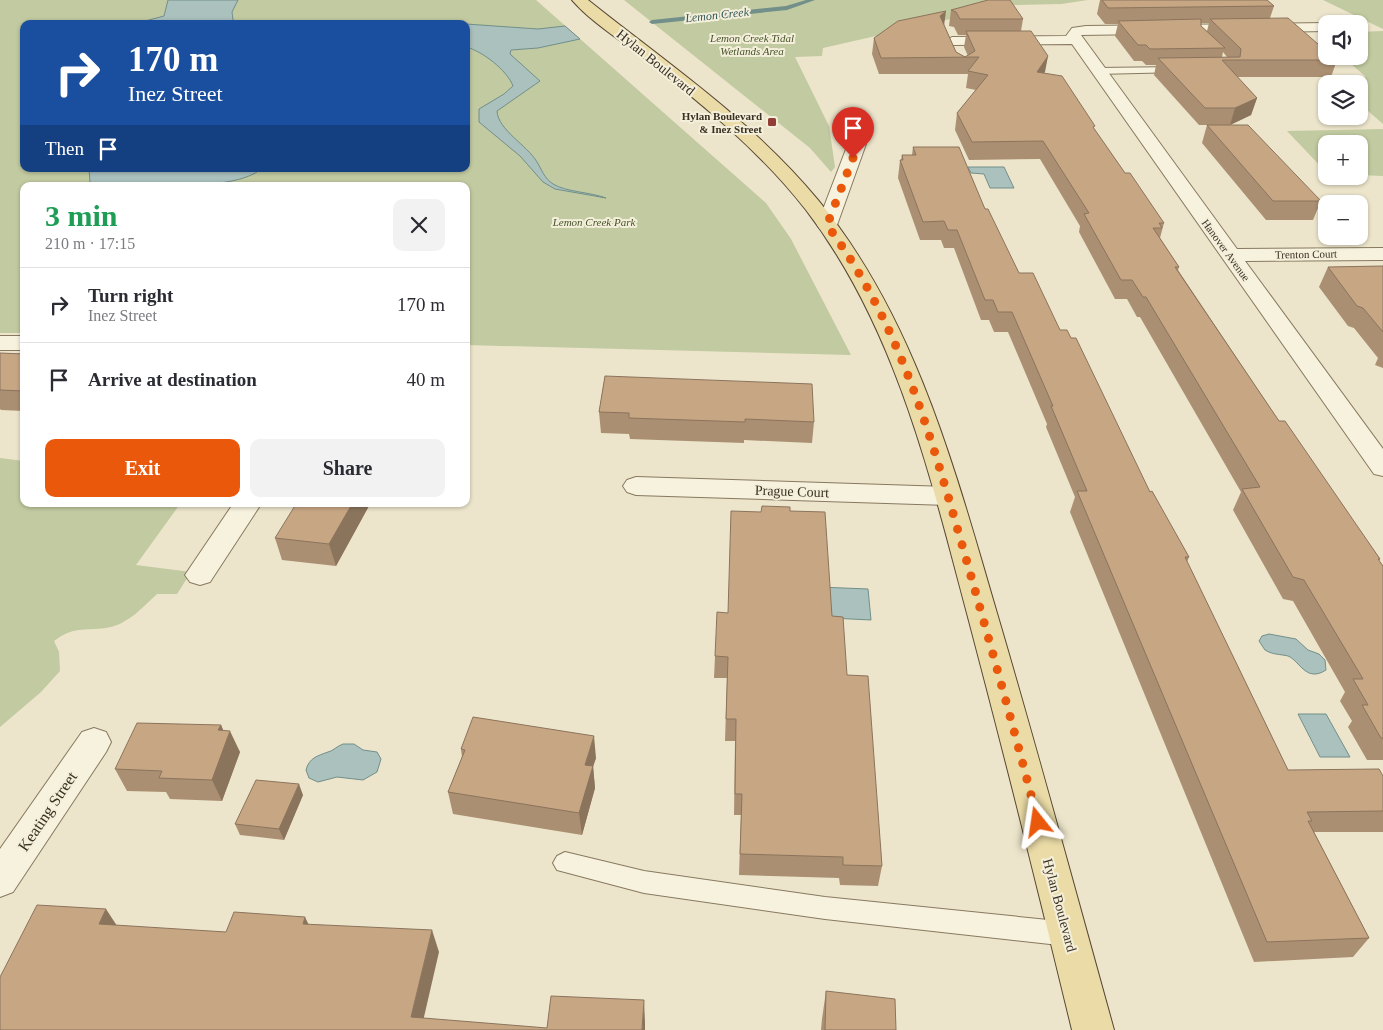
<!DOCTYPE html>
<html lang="en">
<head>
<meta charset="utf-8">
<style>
	body { margin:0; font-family:"Times New Roman",serif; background:#f2f2f3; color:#2b2b33; height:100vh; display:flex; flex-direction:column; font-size:19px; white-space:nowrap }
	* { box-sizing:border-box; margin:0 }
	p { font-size:16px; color:#7c7c81 }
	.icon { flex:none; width:28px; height:28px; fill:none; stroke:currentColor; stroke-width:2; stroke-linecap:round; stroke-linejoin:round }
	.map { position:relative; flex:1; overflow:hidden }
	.drawer { position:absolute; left:20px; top:182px; width:450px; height:325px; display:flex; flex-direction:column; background:#fff; border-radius:10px; box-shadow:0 1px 4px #0004 }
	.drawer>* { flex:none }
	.guide { position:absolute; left:20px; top:20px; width:450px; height:152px; border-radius:10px; box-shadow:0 1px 4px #0004; background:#1a4fa0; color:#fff; overflow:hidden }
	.controls { position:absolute; left:1318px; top:15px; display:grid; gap:10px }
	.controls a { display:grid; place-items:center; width:50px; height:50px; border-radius:10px; background:#fff; box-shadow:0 1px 4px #0004; font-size:25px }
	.pin { position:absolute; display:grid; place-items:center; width:42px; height:42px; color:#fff; margin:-51px -21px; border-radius:50% 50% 50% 0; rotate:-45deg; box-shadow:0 0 5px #0007 }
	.pin .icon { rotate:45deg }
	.me { position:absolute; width:55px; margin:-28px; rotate:345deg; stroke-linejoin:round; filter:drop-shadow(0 0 4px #0008) }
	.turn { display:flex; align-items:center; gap:18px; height:105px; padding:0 25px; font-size:22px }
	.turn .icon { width:65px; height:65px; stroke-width:2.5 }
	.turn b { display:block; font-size:35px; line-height:42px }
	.then { display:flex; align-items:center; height:48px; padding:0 25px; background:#0003; gap:10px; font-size:19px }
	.round { display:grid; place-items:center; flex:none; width:52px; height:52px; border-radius:10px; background:#f2f2f3 }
	.summary { display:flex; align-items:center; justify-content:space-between; height:85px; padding:0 25px }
	h1 { font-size:30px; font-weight:700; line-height:38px; color:#1e9e55 }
	.cta { display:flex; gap:10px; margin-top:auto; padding:10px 25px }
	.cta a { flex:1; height:58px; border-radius:10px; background:#ea580c; color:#fff; font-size:20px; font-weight:700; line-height:58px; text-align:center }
	.cta a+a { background:#f2f2f3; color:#2b2b33 }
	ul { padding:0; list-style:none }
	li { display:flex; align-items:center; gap:15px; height:75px; padding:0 25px; border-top:1px solid #e1e1e2 }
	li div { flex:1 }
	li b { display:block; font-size:19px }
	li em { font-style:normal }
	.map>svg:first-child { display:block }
</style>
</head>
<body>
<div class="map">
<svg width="1383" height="1030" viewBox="0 0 1383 1030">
	<rect width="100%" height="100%" fill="#ece5cb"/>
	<path fill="#c1caa0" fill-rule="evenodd" d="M0,0H536L766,203L791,239L851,355L466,345V186H24V333H0ZM24,24H466V169H24Z
		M624,0H1088L1061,4L1012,5L823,48L822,56L795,57L829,126L835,167L831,172L810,148Z
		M1323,0H1383V29Z
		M1383,31V124L1359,103V84H1338L1333,79L1366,77L1342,56H1359V32Z
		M1383,129V176L1359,175V144H1326V172L1287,131Z
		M0,458L24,461V504H180L136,565L191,572L177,594H157C142,608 127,625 106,628C83,631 74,626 54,641L59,652L60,671L41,692L0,727Z"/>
	<path fill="#abc1bd" stroke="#728f8a" d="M168,0H238L232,12L233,20L241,24H134L164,16Z
		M466,24L538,29L565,26L580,39L538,48L511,50L510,54L540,81L497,111C498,130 527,145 537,162C542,170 544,178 553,184C566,192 590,192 606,198L555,189L543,182L520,156L479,122V109L504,94L513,86C507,70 482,51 466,47Z
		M968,167H1004L1014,188H990L984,174L971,173Z
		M89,169H261C236,192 134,186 98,186L90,182Z
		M770,585L868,589L871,620L770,615Z
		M1269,634L1296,639L1308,650L1319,654L1325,660L1326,670C1306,683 1300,661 1288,656C1280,654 1273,655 1265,650L1259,641L1262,636Z
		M1298,714H1326L1350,757H1320Z
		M343,744H354L363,750L377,752L381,759L377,772L363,780L337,777L318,782L309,778L306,770C309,758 317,756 328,752C333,751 337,746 343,744Z"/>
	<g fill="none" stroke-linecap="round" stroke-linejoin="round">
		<path fill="#728f8a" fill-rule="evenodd" d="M806,0H815L787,10L652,24L649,22L652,20L786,6Z"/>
		<g stroke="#887960" stroke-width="2">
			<path id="service" d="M1178,67L1183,70L1181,72L1097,74L1092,71L1097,68Z
				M565,852L644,871L825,897L1068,922L1077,926L1080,934L1077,942L1068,946L825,919L644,893L557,870L553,863L557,856Z"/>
		</g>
		<g stroke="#887960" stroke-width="2">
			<path id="minor" d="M1326,23L1330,24H1326V31L1081,35L1237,249L1383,248V260L1245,261L1383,449V476L1374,474L1072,44L952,45L945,41L952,37L1066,36L1072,28L1086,26Z
				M857,139L863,140L866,144L837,225L834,229H820L817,225L848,144L851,140Z
				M0,336H24V350H0Z
				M636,477L948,487L958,490L961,496L958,502L948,505L636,495L627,492L623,486L627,480Z
				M233,504H261L210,582L200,585L190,582L185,575Z
				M94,728L106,732L111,742L106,752L13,892L0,897V849L82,732Z"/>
		</g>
		<g stroke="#564734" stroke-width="2">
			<path id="primary" d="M572,0H588C667,63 753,121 818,200C917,320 956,474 999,620C1039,756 1076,893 1114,1030H1072C1039,893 1005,757 969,621C931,479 897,329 806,210C761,152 703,105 646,60C622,41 592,23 572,0Z"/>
		</g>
		<use href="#service" fill="#f7f2de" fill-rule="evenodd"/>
		<use href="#minor" fill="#f7f2de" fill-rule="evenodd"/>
		<use href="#primary" fill="#ebdca7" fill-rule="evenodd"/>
	</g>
	<path fill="#ab8f72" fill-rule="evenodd" d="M1100,0H1267L1274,6L1270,18L1337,60L1331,77H1237L1257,98L1251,115L1230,125L1321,201L1313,220H1266L1202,143L1207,125H1199L1154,75L1156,65H1146L1142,61H1134L1115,36L1118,24H1105L1097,14ZM1201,23H1209L1207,31L1201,26ZM1223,52L1227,57H1222Z
		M951,10L1023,19L1021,31L1048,56L1044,73L1094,129L1125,173L1164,223L1160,238L1179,267L1178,270L1279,421L1380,559L1379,561L1383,566V760H1367L1348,727L1352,721L1340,701L1345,692L1293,601L1283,599L1233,510L1241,492L1140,317H1137L1127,299H1115L1079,232L1080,226L1040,159L969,160L955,130L957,113L976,90L966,88L968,74H879L872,54L874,38L944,25L956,52L965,57L968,56L964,47L966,35H958L954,27L949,26Z
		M913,147L985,209L1019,273L1060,330L1150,492L1189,557L1187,562L1288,770L1383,776V832H1314L1369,938L1353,957L1254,962L1070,512L1075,497L1046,427L1047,424L1008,332H994L989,320H981L954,248H944L941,240H920L898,178L900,160H901L902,155H912Z
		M1383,266V368L1375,365L1378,358L1354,328L1348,326L1319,287L1328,267Z
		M0,353L24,354V411L1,410L0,409Z
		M605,376L814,422L812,443L744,440V443L630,439L629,434L601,433L599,412Z
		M370,504L336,566L282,560L275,538Z
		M790,511L832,616L847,675L882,866L878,886L840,885L839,878L739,875L741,815H734L735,741H725L727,678H714L715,656L761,512Z
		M221,725L223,730L240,752L222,801L170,799L166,792L127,791L115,769Z
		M461,749L596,758L593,766L595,788L582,835L453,814L448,792L462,757Z
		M303,795L284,840L240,835L235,824Z
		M826,991L896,1030H821L822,1019Z"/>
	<path fill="#8b745c" d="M946,11L944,26L940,16Z
		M1048,56L1045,72L1034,88L1037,72Z
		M1257,98L1251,115L1230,125L1235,108Z
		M352,504H370L336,566L329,544Z
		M221,725L227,739L230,731L240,752L222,801L212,780L218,730Z
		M594,736L596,758L592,770L593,766L595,788L582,835L579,813L585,765Z
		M299,784L303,795L284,840L279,829Z
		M106,909L121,932L99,924Z
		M305,917L316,940L303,924Z
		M432,930L439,952L421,1030L411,1017Z
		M644,1000L645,1022V1030H642Z"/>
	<path fill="#c7a684" stroke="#8b745c" d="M988,0H1010L1023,19H960L956,12L951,10Z
		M1102,0H1267L1274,6L1108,8Z
		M946,11L940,16L956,52L965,57L975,51L966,31H1031L1048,56L1037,72L1062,76L1095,126L1093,127L1125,173H1130L1164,223H1159L1162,228H1153L1179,267H1175L1279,421H1285L1380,559H1378L1383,566V738H1381L1362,705H1368L1353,679H1363L1304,580L1293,577L1242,489L1260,487L1146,297H1143L1132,280H1121L1084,214L1089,213L1043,141L972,142L957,113L988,75L968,71L979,57L881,58L874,38L898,21Z
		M1288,18L1326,51V56H1332L1337,60H1222L1257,98L1235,108H1205L1158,58L1240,57L1241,49L1210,19Z
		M1201,19V26L1225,48L1150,49L1146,45H1138L1118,21Z
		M1207,125H1248L1321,201H1273Z
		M913,147H959L985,209H988L1019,273H1033L1060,330H1067L1071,338H1076L1150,492L1152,491L1189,557H1185L1288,770L1379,769L1383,776V811L1307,812L1312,821H1308L1369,938L1267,942L1077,491H1087L1051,406H1053L1012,312H998L993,300H985L957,230H948L944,221L923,222L900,160H903L902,155H916Z
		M1383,266V332L1363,308L1357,306L1328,267Z
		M0,353L24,354V391L0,390Z
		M605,376L812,384L814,422L745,419V422L629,418V413L599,412Z
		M296,504H352L329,544L275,538Z
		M762,506L790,507V511L825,512L832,616L843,617L847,675L868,676L882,866L843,865V857L740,854L742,794H735L736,719H726L728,657L715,656L717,612L728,613L731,511L761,512Z
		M473,717L594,736L585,765L593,766L579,813L448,792L465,750L461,749Z
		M137,723L221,725L218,730L230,731L212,780L159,778L162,771L115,769Z
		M256,780L299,784L279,829L235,824Z
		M37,905L106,909L99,924L226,932L234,912L305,917L303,924L432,930L411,1017L547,1028L551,996L644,1000L642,1030H0V977Z
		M826,991L895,999L896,1030H825Z"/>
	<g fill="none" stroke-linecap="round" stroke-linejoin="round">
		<path stroke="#ea580c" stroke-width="9" stroke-dasharray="0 16.2" d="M853,158L827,225C901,325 931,437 965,555C990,643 1015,732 1038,822"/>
	</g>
	<rect fill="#923d35" stroke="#f4efda" stroke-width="2" x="767" y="117" width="10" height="10" rx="2.5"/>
	<g text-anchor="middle" stroke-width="4" stroke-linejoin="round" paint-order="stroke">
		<g font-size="11" font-style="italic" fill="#46542b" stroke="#f4efda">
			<text x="752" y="42">Lemon Creek Tidal<tspan x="752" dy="13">Wetlands Area</tspan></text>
			<text x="594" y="226">Lemon Creek Park</text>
		</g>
		<g font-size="11" font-weight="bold" fill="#3a3023" stroke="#f4efda" text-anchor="end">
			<text x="762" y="120">Hylan Boulevard<tspan x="762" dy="13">&amp; Inez Street</tspan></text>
		</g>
		<g font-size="11" fill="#3a3023" stroke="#f4efda">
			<text transform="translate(1226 250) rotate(54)" y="4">Hanover Avenue</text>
			<text transform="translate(1306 254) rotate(-1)" y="4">Trenton Court</text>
		</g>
		<g font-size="12" font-style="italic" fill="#335758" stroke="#f4efda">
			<text transform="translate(717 15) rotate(-6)" y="4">Lemon Creek</text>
		</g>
		<g font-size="14" fill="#3a3023" stroke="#f4efda">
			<text transform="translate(656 62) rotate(39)" y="5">Hylan Boulevard</text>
			<text transform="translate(792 491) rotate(2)" y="5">Prague Court</text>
			<text transform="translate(1060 905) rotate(75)" y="5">Hylan Boulevard</text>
		</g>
		<g font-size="16" fill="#3a3023" stroke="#f4efda">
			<text transform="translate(47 811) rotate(-56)" y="6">Keating Street</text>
		</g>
	</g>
</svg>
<div class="controls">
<a><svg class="icon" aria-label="sound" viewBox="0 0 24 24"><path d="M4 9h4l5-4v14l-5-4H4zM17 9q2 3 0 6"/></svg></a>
<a><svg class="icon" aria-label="layers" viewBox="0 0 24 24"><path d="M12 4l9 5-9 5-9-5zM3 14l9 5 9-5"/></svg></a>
<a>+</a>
<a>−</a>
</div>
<div class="pin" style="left:853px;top:158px;background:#d93025"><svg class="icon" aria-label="arrive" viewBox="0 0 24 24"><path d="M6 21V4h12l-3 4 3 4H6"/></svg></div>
<svg class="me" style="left:1038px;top:822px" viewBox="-20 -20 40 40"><path d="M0-17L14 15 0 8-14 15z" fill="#ea580c" stroke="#fff" stroke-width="4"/></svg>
<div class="guide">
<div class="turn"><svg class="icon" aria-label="right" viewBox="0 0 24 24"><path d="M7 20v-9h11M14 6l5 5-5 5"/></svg><div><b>170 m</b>Inez Street</div></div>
<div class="then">Then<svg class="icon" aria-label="arrive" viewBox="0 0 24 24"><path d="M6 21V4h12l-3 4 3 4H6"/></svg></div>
</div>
<section class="drawer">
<div class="summary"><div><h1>3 min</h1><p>210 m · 17:15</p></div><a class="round"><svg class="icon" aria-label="close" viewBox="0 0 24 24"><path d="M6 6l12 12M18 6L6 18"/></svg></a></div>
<ul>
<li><svg class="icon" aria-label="right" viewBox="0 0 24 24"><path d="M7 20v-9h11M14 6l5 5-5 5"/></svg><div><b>Turn right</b><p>Inez Street</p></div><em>170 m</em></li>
<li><svg class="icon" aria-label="arrive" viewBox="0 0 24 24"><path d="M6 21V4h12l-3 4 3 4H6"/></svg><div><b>Arrive at destination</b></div><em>40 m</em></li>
</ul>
<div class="cta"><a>Exit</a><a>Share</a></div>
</section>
</div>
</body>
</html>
